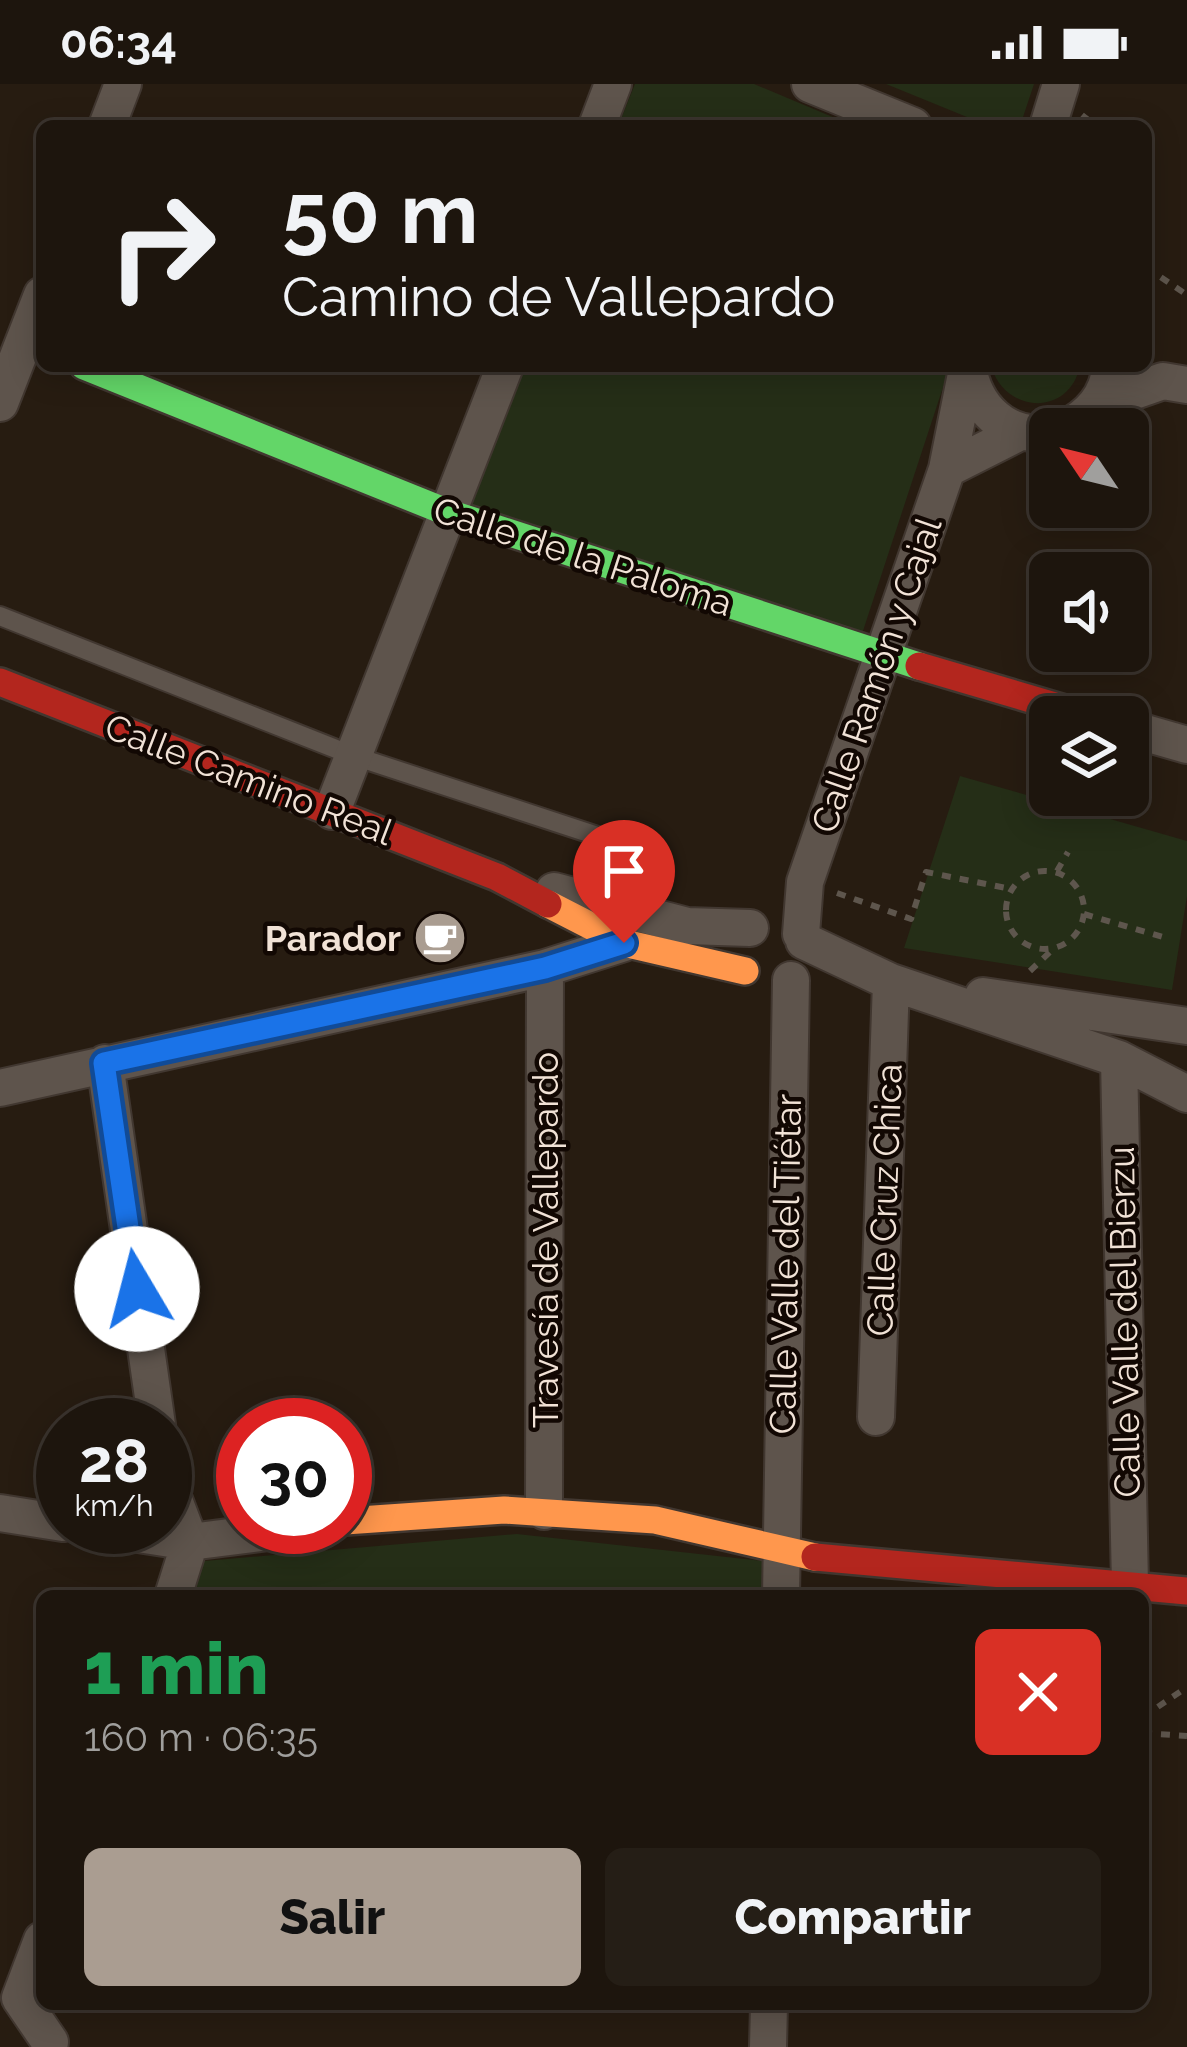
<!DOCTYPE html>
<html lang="es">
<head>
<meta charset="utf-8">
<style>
	body { margin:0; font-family:Raleway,sans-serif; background:#251e16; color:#f1f3f6; height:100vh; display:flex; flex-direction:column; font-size:45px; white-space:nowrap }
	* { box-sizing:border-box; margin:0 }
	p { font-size:39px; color:#a09f9d }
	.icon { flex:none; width:66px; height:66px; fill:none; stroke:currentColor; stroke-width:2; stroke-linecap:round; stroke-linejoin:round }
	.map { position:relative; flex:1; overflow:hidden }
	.drawer { position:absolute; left:36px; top:1506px; width:1113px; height:420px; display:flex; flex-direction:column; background:#1d150d; border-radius:18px; box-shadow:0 6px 30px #0003,0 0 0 3px #3b342e }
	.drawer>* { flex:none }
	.hud { position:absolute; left:36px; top:36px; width:1116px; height:252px; border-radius:18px; box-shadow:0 6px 30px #0003,0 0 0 3px #3b342e; background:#1d150d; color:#f1f3f6; overflow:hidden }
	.needle { width:78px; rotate:305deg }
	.controls { position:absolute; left:1029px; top:324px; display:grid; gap:24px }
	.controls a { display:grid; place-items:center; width:120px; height:120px; border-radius:18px; background:#1d150d; box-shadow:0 6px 30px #0003,0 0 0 3px #3b342e; font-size:60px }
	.speed { position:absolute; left:36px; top:1314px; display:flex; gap:24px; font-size:60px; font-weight:700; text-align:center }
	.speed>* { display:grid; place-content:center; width:156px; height:156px; border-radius:50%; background:#1d150d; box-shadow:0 6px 30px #0003,0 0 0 3px #3b342e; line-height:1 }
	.speed small { font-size:30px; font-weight:400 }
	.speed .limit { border:18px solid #d22; background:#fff; color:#111 }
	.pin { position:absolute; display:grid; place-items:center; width:102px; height:102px; color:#fff; margin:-123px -51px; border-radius:50% 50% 50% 0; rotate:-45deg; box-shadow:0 0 12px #0007 }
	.pin .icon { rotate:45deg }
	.me { position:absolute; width:132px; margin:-66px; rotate:352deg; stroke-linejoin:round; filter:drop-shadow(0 0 9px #0008) }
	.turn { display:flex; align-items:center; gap:42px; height:252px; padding:0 48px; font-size:54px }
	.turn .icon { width:156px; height:156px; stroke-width:2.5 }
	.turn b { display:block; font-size:84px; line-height:102px }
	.round { display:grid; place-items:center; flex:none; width:126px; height:126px; border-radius:18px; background:#251e16 }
	.summary { display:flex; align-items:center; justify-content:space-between; height:204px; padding:0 48px }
	h1 { font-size:72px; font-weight:800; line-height:90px; color:#1e9e55 }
	.primary-button { display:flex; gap:24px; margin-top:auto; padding:24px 48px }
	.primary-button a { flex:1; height:138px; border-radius:18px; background:#aa9d91; color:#111; font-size:48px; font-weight:800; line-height:138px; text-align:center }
	.primary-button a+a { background:#251e16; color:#f1f3f6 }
	.status { display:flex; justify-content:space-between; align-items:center; height:84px; padding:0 60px; background:#1d150d; direction:ltr }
	.status svg { height:33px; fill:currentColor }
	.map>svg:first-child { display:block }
</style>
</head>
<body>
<div class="status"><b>06:34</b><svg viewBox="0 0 49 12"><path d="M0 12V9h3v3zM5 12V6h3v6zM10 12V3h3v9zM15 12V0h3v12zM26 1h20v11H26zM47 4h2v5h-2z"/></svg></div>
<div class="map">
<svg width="1187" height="1963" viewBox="0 0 1187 1963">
	<rect width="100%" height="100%" fill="#271c11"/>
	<path fill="#252e17" d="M635,0H754L854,42H618Z
		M886,0H1034L1020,42H989Z
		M523,282H950L861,553L468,421Z
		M991,282H1080C1069,333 1005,330 991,282Z
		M960,692L1187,757V812L1172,906L904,864Z
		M517,1450L763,1477L762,1512H189L204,1477Z"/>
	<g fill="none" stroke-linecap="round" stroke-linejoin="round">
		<g stroke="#413730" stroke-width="22">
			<path id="lane" d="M0,532L354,672L628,762L638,829"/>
		</g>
		<g stroke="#413730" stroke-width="40">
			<path id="street" d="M810,0L913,42
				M107,42L123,0
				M597,42L613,0
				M1048,42L1061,0
				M968,282C974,323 1006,356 1050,348
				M0,319L42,211
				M1097,320L1163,297L1187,301
				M1064,345C1091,331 1107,313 1111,282
				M947,385L1020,348
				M1128,644L1187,661
				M332,727L505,282
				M554,807L687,842L750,844
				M801,850L805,798L947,385L967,285
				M804,857L891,898L1119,975L1187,1010
				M983,912L1187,942
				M1119,975L1130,1501
				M105,979L157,1341
				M0,1004L545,884L624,859
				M876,1333L891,898
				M165,1392L190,1458L173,1512
				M544,1427L545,884
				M0,1429L63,1439
				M93,1443L190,1458L307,1443
				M781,1512L791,896
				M42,1856L20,1914L50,1958
				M768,1963L769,1920"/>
		</g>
		<g stroke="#413730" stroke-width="32">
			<path id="fast" d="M84,282L449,429L919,582"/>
		</g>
		<g stroke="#413730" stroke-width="32">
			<path id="slow" d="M548,820L624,859L745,887
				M345,1437L504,1426L655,1436L815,1473"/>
		</g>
		<g stroke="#413730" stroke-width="32">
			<path id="jam" d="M919,582L1092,633
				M0,598L497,793L548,820
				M815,1473L1187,1507"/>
		</g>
		<path stroke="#5e564d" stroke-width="6" stroke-dasharray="9 9" stroke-linecap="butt" d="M1082,31L1096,42
			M1146,183L1187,211
			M1006 826a39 39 0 1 1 78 0a39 39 0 1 1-78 0Z
			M1057,787L1068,768
			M837,809L911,835L926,788L1011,805
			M1084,830L1163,853
			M1030,887L1051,867
			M1143,1633L1187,1603
			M1143,1649L1187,1652"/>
		<use href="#lane" stroke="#5e544c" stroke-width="18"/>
		<use href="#street" stroke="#5e544c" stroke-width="36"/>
		<use href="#fast" stroke="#63d668" stroke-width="27"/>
		<use href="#slow" stroke="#ff974d" stroke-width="27"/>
		<use href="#jam" stroke="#b3261e" stroke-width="27"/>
	</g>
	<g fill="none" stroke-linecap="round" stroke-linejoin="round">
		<g stroke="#114b97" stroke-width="30">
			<path id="route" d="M137,1205L104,979L545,884L624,859"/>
		</g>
		<use href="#route" stroke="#1a73e8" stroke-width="21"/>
	</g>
	<defs>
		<g id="cafe-disc" transform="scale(2.7)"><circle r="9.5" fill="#aa9d91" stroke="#120803"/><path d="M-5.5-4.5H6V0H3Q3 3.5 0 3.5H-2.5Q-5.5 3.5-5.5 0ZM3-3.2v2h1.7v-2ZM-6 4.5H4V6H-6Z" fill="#fff"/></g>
	</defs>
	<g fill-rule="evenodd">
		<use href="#cafe-disc" x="440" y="854"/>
	</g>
	<g text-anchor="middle" stroke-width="9" stroke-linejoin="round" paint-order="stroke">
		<g font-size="36" fill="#f1e2d6" stroke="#120803">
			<text transform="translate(583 472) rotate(18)" y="13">Calle de la Paloma</text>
			<text transform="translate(876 591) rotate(-71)" y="13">Calle Ramón y Cajal</text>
			<text transform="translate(249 695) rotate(21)" y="13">Calle Camino Real</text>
			<text transform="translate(884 1116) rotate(-88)" y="13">Calle Cruz Chica</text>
			<text transform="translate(545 1156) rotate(-90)" y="13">Travesía de Vallepardo</text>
			<text transform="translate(785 1180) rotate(-89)" y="13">Calle Valle del Tiétar</text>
			<text transform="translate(1124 1238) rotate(-91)" y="13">Calle Valle del Bierzu</text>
		</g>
		<g font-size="36" font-weight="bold" fill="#f1e2d6" stroke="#120803" text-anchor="end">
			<text x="401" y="867">Parador</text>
		</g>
	</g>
</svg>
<div class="controls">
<a><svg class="needle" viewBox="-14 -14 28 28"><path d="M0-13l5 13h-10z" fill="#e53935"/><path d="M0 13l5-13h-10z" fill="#a09f9d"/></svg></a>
<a><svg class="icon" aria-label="sound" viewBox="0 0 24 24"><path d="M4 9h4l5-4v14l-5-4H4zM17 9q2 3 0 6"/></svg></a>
<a><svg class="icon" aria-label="layers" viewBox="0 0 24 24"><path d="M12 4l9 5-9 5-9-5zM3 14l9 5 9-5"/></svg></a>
</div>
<div class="speed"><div>28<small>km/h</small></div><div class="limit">30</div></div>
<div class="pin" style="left:624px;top:859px;background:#d93025"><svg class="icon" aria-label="arrive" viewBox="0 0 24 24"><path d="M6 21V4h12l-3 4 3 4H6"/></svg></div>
<svg class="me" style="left:137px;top:1205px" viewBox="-20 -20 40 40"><circle r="19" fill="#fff"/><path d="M0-13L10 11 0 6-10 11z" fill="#1a73e8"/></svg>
<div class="hud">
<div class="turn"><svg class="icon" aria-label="right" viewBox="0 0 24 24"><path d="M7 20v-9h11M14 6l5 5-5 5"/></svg><div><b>50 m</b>Camino de Vallepardo</div></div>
</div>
<section class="drawer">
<div class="summary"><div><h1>1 min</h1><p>160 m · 06:35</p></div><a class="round" style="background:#d93025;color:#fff"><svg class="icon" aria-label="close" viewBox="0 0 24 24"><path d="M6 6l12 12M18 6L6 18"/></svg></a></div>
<div class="primary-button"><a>Salir</a><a>Compartir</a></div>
</section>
</div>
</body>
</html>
